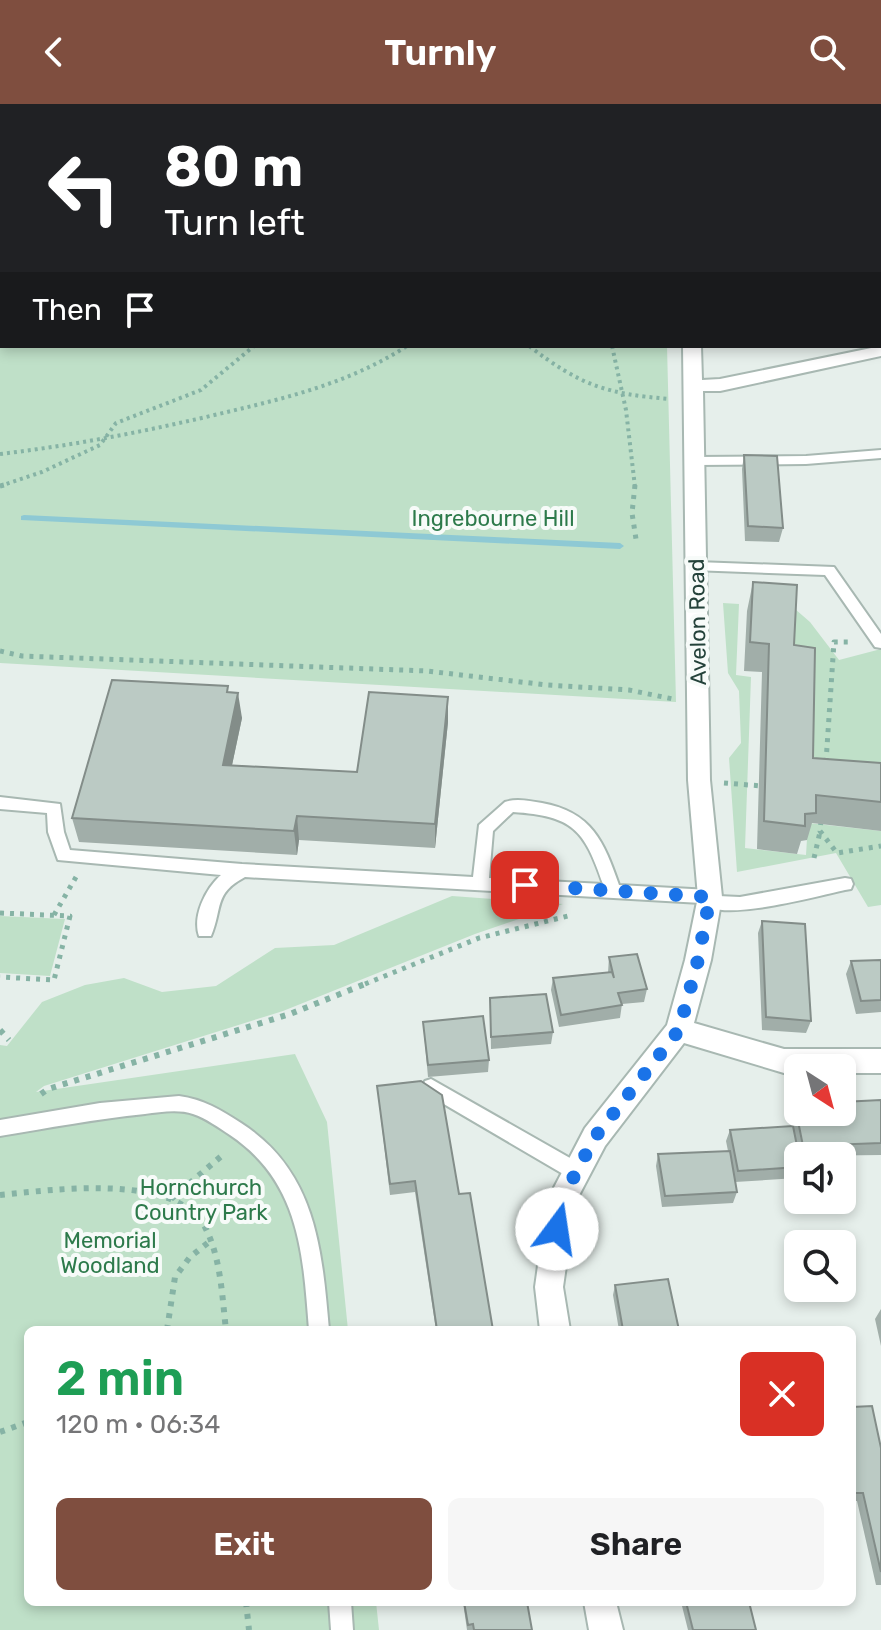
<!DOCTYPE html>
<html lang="en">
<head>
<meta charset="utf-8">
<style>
	body { margin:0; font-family:Rubik,sans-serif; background:#f6f6f6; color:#202124; height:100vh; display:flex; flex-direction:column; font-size:30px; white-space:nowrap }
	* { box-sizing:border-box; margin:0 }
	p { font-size:26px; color:#757577 }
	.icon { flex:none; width:44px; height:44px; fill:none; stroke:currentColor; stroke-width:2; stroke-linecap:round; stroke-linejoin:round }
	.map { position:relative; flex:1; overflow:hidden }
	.panel { position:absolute; left:24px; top:1222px; width:832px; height:280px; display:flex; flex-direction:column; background:#fff; border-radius:12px; box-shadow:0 4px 12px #0003 }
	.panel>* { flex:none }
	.hud { position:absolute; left:0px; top:0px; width:882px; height:244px; box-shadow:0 4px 12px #0003; background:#202124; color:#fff; overflow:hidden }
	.needle { width:52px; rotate:144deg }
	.controls { position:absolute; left:784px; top:950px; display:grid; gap:16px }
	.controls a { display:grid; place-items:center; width:72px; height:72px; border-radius:12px; background:#fff; box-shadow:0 4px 12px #0003; font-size:40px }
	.pin { position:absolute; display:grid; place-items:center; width:68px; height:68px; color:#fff; margin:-34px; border-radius:16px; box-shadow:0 4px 12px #0006 }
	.me { position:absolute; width:88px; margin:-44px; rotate:14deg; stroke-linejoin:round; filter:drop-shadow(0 0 6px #0008) }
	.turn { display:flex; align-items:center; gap:28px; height:168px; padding:0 32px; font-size:36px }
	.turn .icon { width:104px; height:104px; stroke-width:2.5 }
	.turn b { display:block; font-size:56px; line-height:68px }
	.then { display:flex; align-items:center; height:76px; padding:0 32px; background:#0003; gap:16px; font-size:30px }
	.round { display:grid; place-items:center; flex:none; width:84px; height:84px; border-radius:12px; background:#f6f6f6 }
	.summary { display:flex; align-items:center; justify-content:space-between; height:136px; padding:0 32px }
	h1 { font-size:48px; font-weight:600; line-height:60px; color:#1e9e55 }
	.cta { display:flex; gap:16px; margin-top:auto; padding:16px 32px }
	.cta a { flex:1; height:92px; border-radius:12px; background:#7f4e3f; color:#fff; font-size:32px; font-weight:600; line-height:92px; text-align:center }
	.cta a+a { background:#f6f6f6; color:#202124 }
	header { display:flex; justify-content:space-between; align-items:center; height:104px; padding:0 32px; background:#7f4e3f; color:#fff; font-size:36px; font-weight:600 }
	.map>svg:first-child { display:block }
</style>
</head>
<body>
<header><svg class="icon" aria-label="back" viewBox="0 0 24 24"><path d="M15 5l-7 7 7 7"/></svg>Turnly<svg class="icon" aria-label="search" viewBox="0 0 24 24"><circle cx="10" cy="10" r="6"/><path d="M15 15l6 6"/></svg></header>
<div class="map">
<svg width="881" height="1526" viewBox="0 0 881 1526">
	<rect width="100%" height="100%" fill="#e6efeb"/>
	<path fill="#bfe0c8" d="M0,0H665L2,2V242H667L676,598L0,559Z
		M723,499L739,500L736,571L751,573L745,744L806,751L808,719L881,727V801L868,803L836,749L737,768L729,654L741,639L739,587L728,569Z
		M795,505L810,518L839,556L881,545V671L811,664L794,567Z
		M452,792L563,800L475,830L283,907L44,982L36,988L295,950L327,1018L348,1226H28V1498H376L379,1526H0V941L7,942L42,898L85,881L124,874L162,888L216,882L275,844L334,841Z
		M0,812L65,815L50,872L0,869Z"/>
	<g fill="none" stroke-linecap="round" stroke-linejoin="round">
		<path fill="#8ec9d4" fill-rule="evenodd" d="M24,411L620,439L624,442L620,445L21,416V412Z"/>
		<g stroke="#a8b8b2" stroke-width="4">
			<path id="lane" d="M881,147V154H880V147Z
				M881,346V354L806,360L696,361L690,357L696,353L806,352Z
				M697,458L834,463L881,530V544L875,543L825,471L692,466L690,463Z
				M0,693L60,700L64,728L70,746L242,760L473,773L479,721L505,698C516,694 530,697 542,699C592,708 604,738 619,781L710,786L718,792L740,793L845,774L851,775L853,780L851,785L845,786C817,792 720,819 701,799L245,773C213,790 223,804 211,832H199C192,812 206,784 221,771L58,756L48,728L47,709L0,705ZM513,708C573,712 584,725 603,780L489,774L493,727Z
				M431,975L584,1062L586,1068L584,1074L577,1076L570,1074L425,989L422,983L425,977Z
				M179,992C203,995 221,1006 241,1019C316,1067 322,1145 329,1226H309C303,1150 300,1078 230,1031C219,1024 206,1014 193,1010C179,1005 160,1008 145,1010C96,1015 48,1024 0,1032V1016L100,999Z
				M329,1498H351L353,1526H331Z"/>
		</g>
		<g stroke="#a8b8b2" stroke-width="4">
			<path id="street" d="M677,0H691V2H677Z
				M880,72H881V82H880Z
				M683,242H701L702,276L720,275L881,242V252L720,287H703L710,676L722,793L711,856L694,919L784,945H881V969H842V964H798V969H784L684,939L605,1042L575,1099L563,1183L570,1226H540L535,1183L547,1097L585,1024L667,921L685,856L698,793L688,676Z
				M584,1498H616L623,1526H589Z"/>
		</g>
		<path stroke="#86b3a5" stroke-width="4" stroke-dasharray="3 4" stroke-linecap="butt" d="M529,242C580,281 606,290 670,295
			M612,242L626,306L635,383
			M0,350C69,342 137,329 206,313C277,296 345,282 407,242
			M0,382L42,368L100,341L116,319L201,286L254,242"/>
		<path stroke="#86b3a5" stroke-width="5" stroke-dasharray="4 6" stroke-linecap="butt" d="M635,381L632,409L636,435
			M0,382L4,381
			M0,547L22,552L427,567L547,581L629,586L673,595
			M826,658L834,538H852
			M724,679L762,682
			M821,717L820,727L837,749L881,742
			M814,754L820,728
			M0,809L70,812L54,876L0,873
			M54,811L76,773
			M365,880L479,834L572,811"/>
		<path stroke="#86b3a5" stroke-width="6" stroke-dasharray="5 7" stroke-linecap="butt" d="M0,926L9,936
			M41,990L48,985L290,910L370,878
			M0,1091C52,1086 175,1068 205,1123C221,1154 222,1192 226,1226
			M171,1095L225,1049
			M167,1226L175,1173L190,1153L209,1138
			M0,1328L28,1318
			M246,1498L249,1526"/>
		<use href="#lane" fill="#fff" fill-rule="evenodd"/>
		<use href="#street" fill="#fff" fill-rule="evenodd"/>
	</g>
	<path fill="#a1aea9" d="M721,0H881V14L880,2H721Z
		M744,351L783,424L779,438L745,437L742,365Z
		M753,478L794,541L813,654L881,659V727L812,719L807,736L801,737L797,750L757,745L762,568L744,567L747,507Z
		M229,588L242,614L232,661L357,668L448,618L435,744L299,736L297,751L79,738L72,714Z
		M762,817L811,917L806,929L762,926L758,829Z
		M609,853L647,885L644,898L622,900L620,914L559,923L551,886L553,874L608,869Z
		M881,856V908L856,910L846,870L851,857Z
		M490,894L553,928L551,940L491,945Z
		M423,918L489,956L488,968L428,973Z
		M377,982L459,1090L493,1226H436L415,1088L390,1091Z
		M881,996V1051L798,1052V1071L797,1074L735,1078L737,1088L733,1099L662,1103L656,1062L658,1050L728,1047L726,1037L730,1026L792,1022L790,1014L795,1002Z
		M615,1181L679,1226H619L613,1191Z
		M881,1205V1242L875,1215Z
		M852,1303L881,1344V1481H876L857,1397H852Z
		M463,1498H527L532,1526H467Z
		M681,1498H749L756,1526H688Z"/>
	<path fill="#838d89" d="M238,589L242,614L227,685L223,661Z
		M448,593V618L435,744V720Z
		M297,712L299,736L297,751L294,727Z"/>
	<path fill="#bbcac4" stroke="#838d89" stroke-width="2" d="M724,0H749L750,2H724Z
		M744,351L777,352L783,424L748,422Z
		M753,478L797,481L794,541L815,544L813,654L881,659V698L816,691V709L805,710V722L764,717L769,540L750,538Z
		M112,576L228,582L227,588L238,589L223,661L357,668L369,588L448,593L435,720L297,712L294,727L72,714Z
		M762,817L805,820L811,917L766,913Z
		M637,850L647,885L618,889L622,901L561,911L553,874L612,868L614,874L609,853Z
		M881,856V896L861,897L851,857Z
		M546,890L553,928L491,933L490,894Z
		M483,912L489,956L428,961L423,918Z
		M421,977L442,991L459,1090L470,1089L493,1226H437L415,1077L390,1080L377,982Z
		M881,996V1039L803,1042L795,1002H798V1008H842V998Z
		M793,1022L799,1052H798V1063L738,1067L730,1026Z
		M730,1047L737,1088L665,1092L658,1050Z
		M668,1175L679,1226H623L615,1181Z
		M872,1302L881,1344V1468L863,1389H852V1303Z
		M464,1498H527L532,1526H474L473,1520L468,1521Z
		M686,1498H749L756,1526H693Z"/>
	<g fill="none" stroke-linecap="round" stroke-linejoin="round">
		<path stroke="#1a73e8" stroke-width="14" stroke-dasharray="0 25.2" d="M525,781L710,793L698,856L679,926L595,1033L561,1097L557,1125"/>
	</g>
	<g text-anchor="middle" stroke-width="8" stroke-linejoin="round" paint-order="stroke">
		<g font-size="22" fill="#2d7a4b" stroke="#f7fbf9">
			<text x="493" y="422">Ingrebourne Hill</text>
			<text x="201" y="1091">Hornchurch<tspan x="201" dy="25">Country Park</tspan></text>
			<text x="110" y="1144">Memorial<tspan x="110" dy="25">Woodland</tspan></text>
		</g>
		<g font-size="22" fill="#24423a" stroke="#f7fbf9">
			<text transform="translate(697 518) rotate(-91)" y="8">Avelon Road</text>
		</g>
	</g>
</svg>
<div class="controls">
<a><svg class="needle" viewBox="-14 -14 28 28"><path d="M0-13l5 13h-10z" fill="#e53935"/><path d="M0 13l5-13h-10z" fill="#757577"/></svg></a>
<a><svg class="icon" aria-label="sound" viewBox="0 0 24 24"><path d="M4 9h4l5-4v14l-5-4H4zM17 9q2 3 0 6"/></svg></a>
<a><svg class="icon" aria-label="search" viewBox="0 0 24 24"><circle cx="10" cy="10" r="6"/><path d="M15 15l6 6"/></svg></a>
</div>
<div class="pin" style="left:525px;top:781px;background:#d93025"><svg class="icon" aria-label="arrive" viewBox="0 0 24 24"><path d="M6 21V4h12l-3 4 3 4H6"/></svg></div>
<svg class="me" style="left:557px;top:1125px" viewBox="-20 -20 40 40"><circle r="19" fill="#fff"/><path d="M0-13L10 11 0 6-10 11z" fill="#1a73e8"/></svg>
<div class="hud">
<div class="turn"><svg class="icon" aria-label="left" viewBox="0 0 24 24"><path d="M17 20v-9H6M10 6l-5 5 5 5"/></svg><div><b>80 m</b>Turn left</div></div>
<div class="then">Then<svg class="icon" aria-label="arrive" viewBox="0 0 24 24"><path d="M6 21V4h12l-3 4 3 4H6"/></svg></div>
</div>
<section class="panel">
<div class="summary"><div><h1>2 min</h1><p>120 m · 06:34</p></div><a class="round" style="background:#d93025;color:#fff"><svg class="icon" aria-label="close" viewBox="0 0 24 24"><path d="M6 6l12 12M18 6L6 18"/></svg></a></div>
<div class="cta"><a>Exit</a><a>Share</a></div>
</section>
</div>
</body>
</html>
